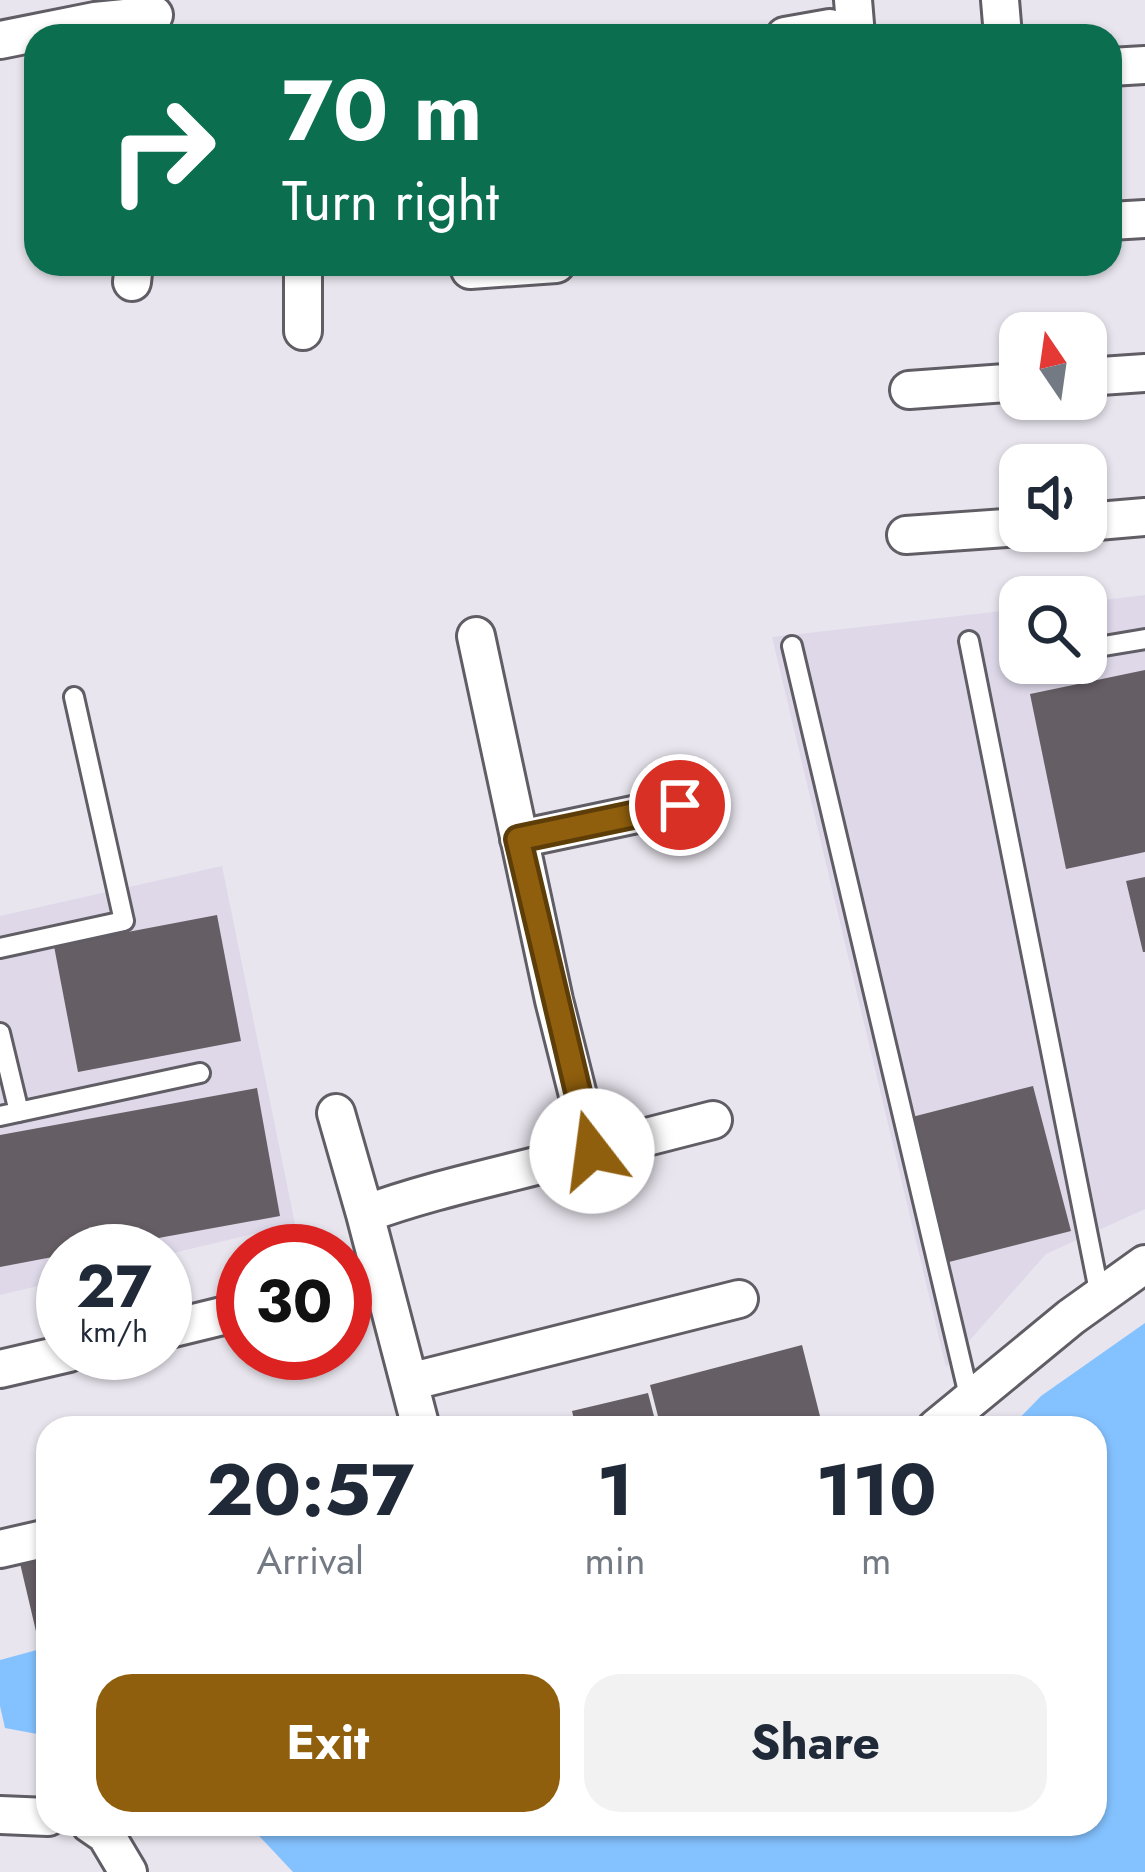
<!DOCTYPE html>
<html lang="en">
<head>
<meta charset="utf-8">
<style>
	body { margin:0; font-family:Jost,sans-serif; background:#f2f2f3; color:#1f2937; height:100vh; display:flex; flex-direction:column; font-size:45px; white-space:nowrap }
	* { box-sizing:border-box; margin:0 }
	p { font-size:39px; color:#747a83 }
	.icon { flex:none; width:66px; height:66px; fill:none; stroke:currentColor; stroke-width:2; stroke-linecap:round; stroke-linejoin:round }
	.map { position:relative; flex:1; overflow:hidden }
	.sheet { position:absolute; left:36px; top:1416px; width:1071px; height:420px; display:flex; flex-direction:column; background:#fff; border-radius:36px; box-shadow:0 3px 9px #0004 }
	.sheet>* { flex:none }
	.banner { position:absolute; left:24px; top:24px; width:1098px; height:252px; border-radius:36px; box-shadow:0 3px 9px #0004; background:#0b6e4f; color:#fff; overflow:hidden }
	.needle { width:78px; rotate:347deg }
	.fabs { position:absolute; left:999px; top:312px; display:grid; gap:24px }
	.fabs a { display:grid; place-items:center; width:108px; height:108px; border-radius:24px; background:#fff; box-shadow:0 3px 9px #0004; font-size:60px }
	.speed { position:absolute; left:36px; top:1224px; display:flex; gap:24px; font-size:60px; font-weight:700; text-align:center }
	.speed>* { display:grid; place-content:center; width:156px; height:156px; border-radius:50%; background:#fff; box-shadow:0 3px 9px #0004; line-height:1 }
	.speed small { font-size:30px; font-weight:400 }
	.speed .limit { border:18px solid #d22; background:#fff; color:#111 }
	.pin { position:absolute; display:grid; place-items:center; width:102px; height:102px; color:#fff; margin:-51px; border:6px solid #fff; border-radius:50%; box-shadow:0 3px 12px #0007 }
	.me { position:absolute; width:132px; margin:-66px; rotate:345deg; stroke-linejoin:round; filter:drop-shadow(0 0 9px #0008) }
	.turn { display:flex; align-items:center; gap:42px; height:252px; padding:0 60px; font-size:54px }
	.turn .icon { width:156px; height:156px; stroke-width:2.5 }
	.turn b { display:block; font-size:84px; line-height:102px }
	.eta { display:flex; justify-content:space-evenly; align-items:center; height:204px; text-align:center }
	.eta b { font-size:72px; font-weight:700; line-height:84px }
	.cta { display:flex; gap:24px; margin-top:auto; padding:24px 60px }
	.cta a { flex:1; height:138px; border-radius:36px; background:#905f0d; color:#fff; font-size:48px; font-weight:700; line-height:138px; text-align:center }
	.cta a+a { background:#f2f2f3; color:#1f2937 }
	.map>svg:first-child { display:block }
</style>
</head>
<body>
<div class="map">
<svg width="1145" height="1872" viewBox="0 0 1145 1872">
	<rect width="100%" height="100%" fill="#e8e5ee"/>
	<path fill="#ded8e9" d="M1145,595V1209L1046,1254L946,1367L772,637L1020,609V663H1086V602Z
		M222,866L295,1224L165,1255V1251H63V1280L0,1295V916Z"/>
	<path fill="#84c2ff" d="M1145,1323V1872H293L248,1824H1095V1428H1010L1041,1396Z
		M48,1647V1736L5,1728L0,1706V1660Z"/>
	<path fill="#655e65" d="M1145,670V852L1066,869L1030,694Z
		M1145,877V952H1143L1126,881Z
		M217,915L241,1041L78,1072L54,946Z
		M1033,1086L1071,1231L949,1262L912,1117Z
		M257,1088L280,1216L87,1251H63V1255L0,1267V1135Z
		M802,1345L823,1428H661L650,1385Z
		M648,1393L657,1428H576L572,1411Z
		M48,1552V1642L39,1644L19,1559Z"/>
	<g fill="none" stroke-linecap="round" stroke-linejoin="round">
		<g stroke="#605d65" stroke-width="24">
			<path id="service" d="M969,641L1100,1296
				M792,646L970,1400
				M1086,649L1145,639
				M0,948L124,921L74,697
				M0,1033L19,1112
				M0,1116L200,1073"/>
		</g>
		<g stroke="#605d65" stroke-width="42">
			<path id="minor" d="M853,0L856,36
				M1000,0L1003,36
				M785,36L830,28L847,36
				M0,40L95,21L154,15
				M1110,67L1145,65
				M1110,221L1145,219
				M303,264V331
				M470,270L556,264
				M132,282L134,264
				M1086,377L1145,373
				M909,390L1020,382
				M1086,522L1145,517
				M906,535L1020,527
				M519,839L680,805
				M336,1113L365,1214
				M592,1151L713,1120
				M165,1330L243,1311
				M0,1369L69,1353
				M409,1382L739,1299
				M421,1428L365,1214C438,1187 516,1173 592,1151L554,1000L476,636
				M936,1428L1071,1317L1145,1264
				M0,1549L48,1538
				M0,1815L48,1817
				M90,1824L106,1835L128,1872"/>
		</g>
		<use href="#service" stroke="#fff" stroke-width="18"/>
		<use href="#minor" stroke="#fff" stroke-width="36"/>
	</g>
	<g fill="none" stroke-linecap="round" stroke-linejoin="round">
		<g stroke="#5e3e08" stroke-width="30">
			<path id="route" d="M592,1151L518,839L680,805"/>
		</g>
		<use href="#route" stroke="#905f0d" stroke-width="21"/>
	</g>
</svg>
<div class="fabs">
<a><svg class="needle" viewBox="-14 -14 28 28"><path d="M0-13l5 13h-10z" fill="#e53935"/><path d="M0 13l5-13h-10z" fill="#747a83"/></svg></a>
<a><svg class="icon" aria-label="sound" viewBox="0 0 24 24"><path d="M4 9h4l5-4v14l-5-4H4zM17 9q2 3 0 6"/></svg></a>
<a><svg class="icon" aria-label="search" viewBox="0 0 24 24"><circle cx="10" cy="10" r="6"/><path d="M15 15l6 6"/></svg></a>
</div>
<div class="speed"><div>27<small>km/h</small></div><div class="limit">30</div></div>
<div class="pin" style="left:680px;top:805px;background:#d93025"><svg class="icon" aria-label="arrive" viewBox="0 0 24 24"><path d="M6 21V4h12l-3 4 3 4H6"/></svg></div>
<svg class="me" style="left:592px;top:1151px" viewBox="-20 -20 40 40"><circle r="19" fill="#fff"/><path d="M0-13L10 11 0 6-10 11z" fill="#905f0d"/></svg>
<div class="banner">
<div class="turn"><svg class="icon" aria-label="right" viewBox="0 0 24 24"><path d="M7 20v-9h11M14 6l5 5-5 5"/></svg><div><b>70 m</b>Turn right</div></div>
</div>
<section class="sheet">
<div class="eta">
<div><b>20:57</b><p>Arrival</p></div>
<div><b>1</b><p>min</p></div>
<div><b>110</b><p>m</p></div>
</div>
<div class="cta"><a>Exit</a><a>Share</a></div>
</section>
</div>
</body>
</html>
